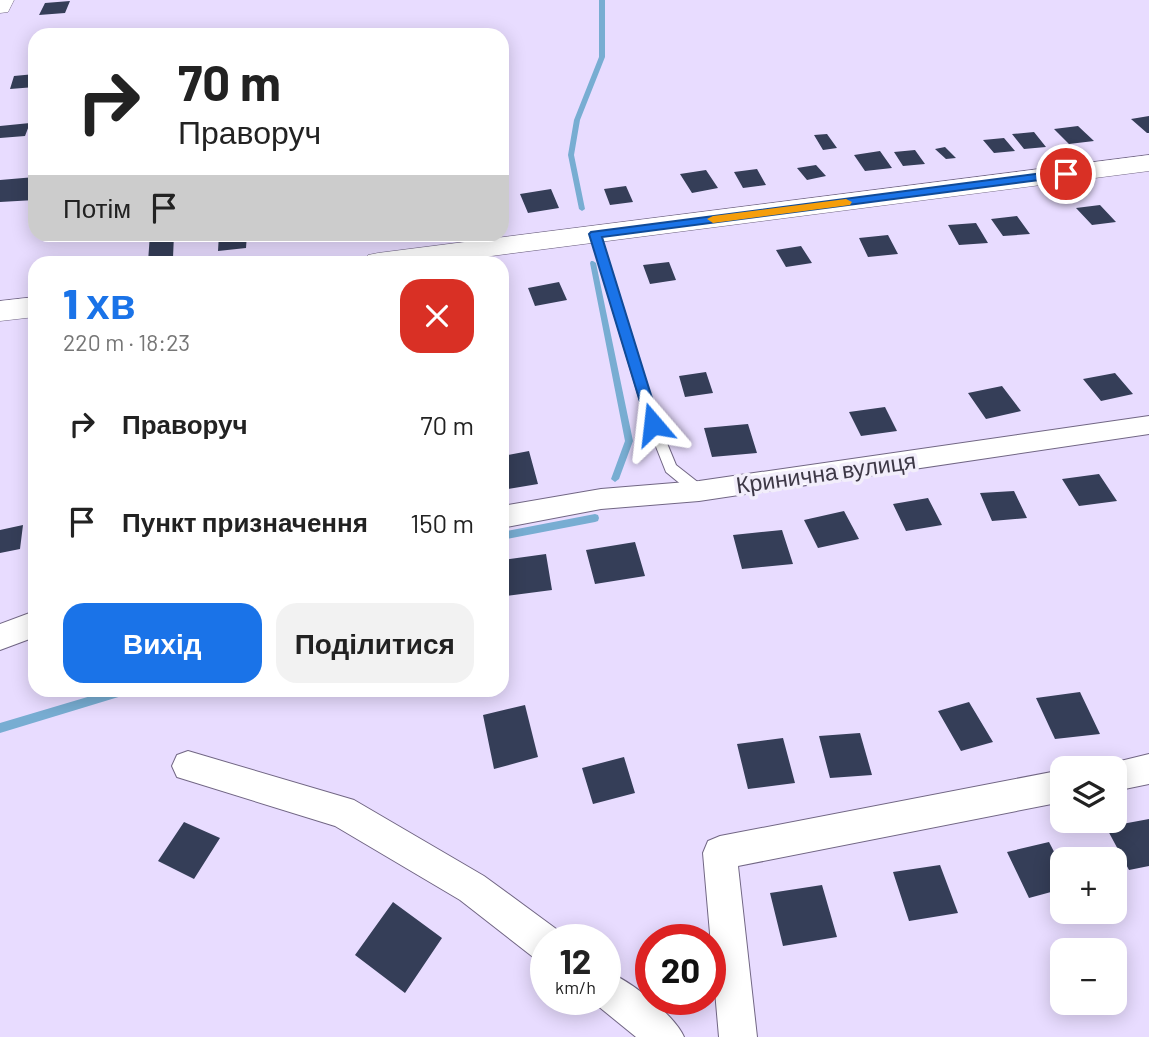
<!DOCTYPE html>
<html lang="uk">
<head>
<meta charset="utf-8">
<style>
	body { margin:0; font-family:Barlow,sans-serif; background:#f2f2f2; color:#222; height:100vh; display:flex; flex-direction:column; font-size:26px; white-space:nowrap }
	* { box-sizing:border-box; margin:0 }
	p { font-size:23px; color:#767676 }
	.icon { flex:none; width:38px; height:38px; fill:none; stroke:currentColor; stroke-width:2; stroke-linecap:round; stroke-linejoin:round }
	.map { position:relative; flex:1; overflow:hidden }
	.panel { position:absolute; left:28px; top:256px; width:481px; height:441px; display:flex; flex-direction:column; background:#fff; border-radius:21px; box-shadow:0 4px 18px #0003 }
	.panel>* { flex:none }
	.banner { position:absolute; left:28px; top:28px; width:481px; height:214px; border-radius:21px; box-shadow:0 4px 18px #0003; background:#fff; color:#222; overflow:hidden }
	.buttons { position:absolute; left:1050px; top:756px; display:grid; gap:14px }
	.buttons a { display:grid; place-items:center; width:77px; height:77px; border-radius:14px; background:#fff; box-shadow:0 4px 18px #0003; font-size:35px }
	.speed { position:absolute; left:530px; top:924px; display:flex; gap:14px; font-size:35px; font-weight:700; text-align:center }
	.speed>* { display:grid; place-content:center; width:91px; height:91px; border-radius:50%; background:#fff; box-shadow:0 4px 18px #0003; line-height:1 }
	.speed small { font-size:18px; font-weight:400 }
	.speed .limit { border:10px solid #d22; background:#fff; color:#111 }
	.pin { position:absolute; display:grid; place-items:center; width:60px; height:60px; color:#fff; margin:-30px; border:4px solid #fff; border-radius:50%; box-shadow:0 2px 7px #0007 }
	.me { position:absolute; width:77px; margin:-38px; rotate:343deg; stroke-linejoin:round; filter:drop-shadow(0 0 5px #0008) }
	.turn { display:flex; align-items:center; gap:24px; height:147px; padding:0 35px; font-size:32px }
	.turn .icon { width:91px; height:91px; stroke-width:2.5 }
	.turn b { display:block; font-size:49px; line-height:60px }
	.then { display:flex; align-items:center; height:66px; padding:0 35px; background:#0003; gap:14px; font-size:26px }
	.round { display:grid; place-items:center; flex:none; width:74px; height:74px; border-radius:21px; background:#f2f2f2 }
	.headline { display:flex; align-items:center; justify-content:space-between; height:119px; padding:0 35px }
	h1 { font-size:42px; font-weight:800; line-height:52px; color:#1a73e8 }
	.primary-button { display:flex; gap:14px; margin-top:auto; padding:14px 35px }
	.primary-button a { flex:1; height:80px; border-radius:21px; background:#1a73e8; color:#fff; font-size:28px; font-weight:800; line-height:80px; text-align:center }
	.primary-button a+a { background:#f2f2f2; color:#222 }
	ul { padding:0; list-style:none }
	li { display:flex; align-items:center; gap:21px; height:98px; padding:0 35px }
	li div { flex:1 }
	li b { display:block; font-size:26px }
	li em { font-style:normal }
	.map>svg:first-child { display:block }
</style>
</head>
<body>
<div class="map">
<svg width="1149" height="1037" viewBox="0 0 1149 1037">
	<rect width="100%" height="100%" fill="#e8dcff"/>
	<g fill="none" stroke-linecap="round" stroke-linejoin="round">
		<path fill="#78add2" fill-rule="evenodd" d="M599,0H605V57L580,120L574,155L585,209L582,211L579,209L568,155L574,120L599,57Z
			M591,261H593L596,263L633,441L619,479L615,482L611,479L625,441L590,263Z
			M595,514L598,515L599,518L598,521L595,522L502,540V532Z
			M111,690H130L129,693L125,695L0,733V723Z"/>
	</g>
	<path fill="#353e58" d="M70,1L65,13L39,15L45,3Z
		M35,74V87L10,89L14,76Z
		M1149,116V133H1147L1131,119Z
		M30,123L25,136L0,138V126Z
		M1078,126L1094,141L1069,144L1054,129Z
		M1034,132L1046,147L1024,149L1012,134Z
		M827,134L837,148L823,150L814,135Z
		M1004,138L1015,151L994,153L983,140Z
		M945,147L956,158L946,159L935,149Z
		M915,150L925,164L903,166L894,152Z
		M880,151L892,168L865,171L854,155Z
		M816,165L826,176L807,180L797,168Z
		M757,169L766,185L743,188L734,172Z
		M706,170L718,188L692,193L680,174Z
		M35,177V200L0,202V180Z
		M626,186L633,202L610,205L604,189Z
		M551,189L559,208L528,213L520,194Z
		M1100,205L1116,222L1092,225L1076,208Z
		M1017,216L1030,234L1003,236L991,219Z
		M976,223L988,243L959,245L948,225Z
		M150,234H174L173,258L148,262Z
		M219,234H247L246,248L218,251Z
		M888,235L898,254L868,257L859,238Z
		M801,246L812,263L786,267L776,250Z
		M669,262L676,280L650,284L643,265Z
		M559,282L567,300L535,306L528,288Z
		M706,372L713,393L685,397L679,376Z
		M1115,373L1133,394L1101,401L1083,379Z
		M1002,386L1021,411L986,419L968,393Z
		M885,407L897,431L861,436L849,412Z
		M748,424L757,453L712,457L704,428Z
		M529,451L538,484L502,490V456Z
		M1099,474L1117,501L1079,506L1062,479Z
		M1014,491L1027,518L992,521L980,493Z
		M928,498L942,525L906,531L893,504Z
		M844,511L859,539L818,548L804,520Z
		M23,525L20,549L0,553V530Z
		M782,530L793,564L742,569L733,535Z
		M635,542L645,576L595,584L586,550Z
		M546,554L552,590L507,596L502,560Z
		M1080,692L1100,734L1055,739L1036,698Z
		M969,702L993,742L961,751L938,711Z
		M525,705L538,757L494,769L483,715Z
		M860,733L872,775L830,778L819,736Z
		M783,738L795,783L748,789L737,744Z
		M624,757L635,793L593,804L582,768Z
		M1149,819V866L1129,870L1106,827Z
		M184,822L220,838L194,879L158,861Z
		M1049,842L1062,867V889L1029,898L1007,852Z
		M940,865L958,913L909,921L893,872Z
		M822,885L837,937L783,946L770,893Z
		M393,902L442,938L405,993L355,955Z"/>
	<g fill="none" stroke-linecap="round" stroke-linejoin="round">
		<g stroke="#716684" stroke-width="2">
			<path id="lane" d="M595,231L600,234L659,424L676,465L704,487L706,491L704,495H694L666,472L647,424L590,234Z"/>
		</g>
		<g stroke="#716684" stroke-width="2">
			<path id="street" d="M1149,416V434L699,501L601,509L502,528V506L601,489L699,481Z
				M35,611V637L0,650V624Z
				M188,751L354,800L484,876L559,931L562,940H546V962L533,957L460,900L335,826L177,777L172,766L177,755Z
				M1149,754V784L1115,791V768H1102L1104,765Z
				M1062,770V802L738,866L757,1037H719L703,853L708,841L720,836Z
				M606,971C629,980 674,1014 684,1037H636L593,1002L592,999H606Z"/>
		</g>
		<g stroke="#716684" stroke-width="1">
			<path id="secondary" d="M0,0H14L8,12L0,13Z
				M1149,155V171L445,262H363L368,255L378,253Z
				M35,297V317L0,321V301Z"/>
		</g>
		<use href="#lane" fill="#fff" fill-rule="evenodd"/>
		<use href="#street" fill="#fff" fill-rule="evenodd"/>
		<use href="#secondary" fill="#fff" fill-rule="evenodd"/>
	</g>
	<path fill="#1a73e8" stroke="#114b97" stroke-width="2" d="M1066,170L1072,174L1070,176L602,237L660,424L658,428H648L589,234L591,232Z"/>
	<path fill="#f59e0b" d="M846,199L852,202L850,205L713,223L707,219L713,216Z"/>
	<g text-anchor="middle" stroke-width="7" stroke-linejoin="round" paint-order="stroke">
		<g font-size="23" fill="#3d3846" stroke="#f2eefb">
			<text transform="translate(826 473) rotate(-8)" y="8">Кринична вулиця</text>
		</g>
	</g>
</svg>
<div class="buttons">
<a><svg class="icon" aria-label="layers" viewBox="0 0 24 24"><path d="M12 4l9 5-9 5-9-5zM3 14l9 5 9-5"/></svg></a>
<a>+</a>
<a>−</a>
</div>
<div class="speed"><div>12<small>km/h</small></div><div class="limit">20</div></div>
<div class="pin" style="left:1066px;top:174px;background:#d93025"><svg class="icon" aria-label="arrive" viewBox="0 0 24 24"><path d="M6 21V4h12l-3 4 3 4H6"/></svg></div>
<svg class="me" style="left:653px;top:424px" viewBox="-20 -20 40 40"><path d="M0-17L14 15 0 8-14 15z" fill="#1a73e8" stroke="#fff" stroke-width="4"/></svg>
<div class="banner">
<div class="turn"><svg class="icon" aria-label="right" viewBox="0 0 24 24"><path d="M7 20v-9h11M14 6l5 5-5 5"/></svg><div><b>70 m</b>Праворуч</div></div>
<div class="then">Потім<svg class="icon" aria-label="arrive" viewBox="0 0 24 24"><path d="M6 21V4h12l-3 4 3 4H6"/></svg></div>
</div>
<section class="panel">
<div class="headline"><div><h1>1 хв</h1><p>220 m · 18:23</p></div><a class="round" style="background:#d93025;color:#fff"><svg class="icon" aria-label="close" viewBox="0 0 24 24"><path d="M6 6l12 12M18 6L6 18"/></svg></a></div>
<ul>
<li><svg class="icon" aria-label="right" viewBox="0 0 24 24"><path d="M7 20v-9h11M14 6l5 5-5 5"/></svg><div><b>Праворуч</b></div><em>70 m</em></li>
<li><svg class="icon" aria-label="arrive" viewBox="0 0 24 24"><path d="M6 21V4h12l-3 4 3 4H6"/></svg><div><b>Пункт призначення</b></div><em>150 m</em></li>
</ul>
<div class="primary-button"><a>Вихід</a><a>Поділитися</a></div>
</section>
</div>
</body>
</html>
